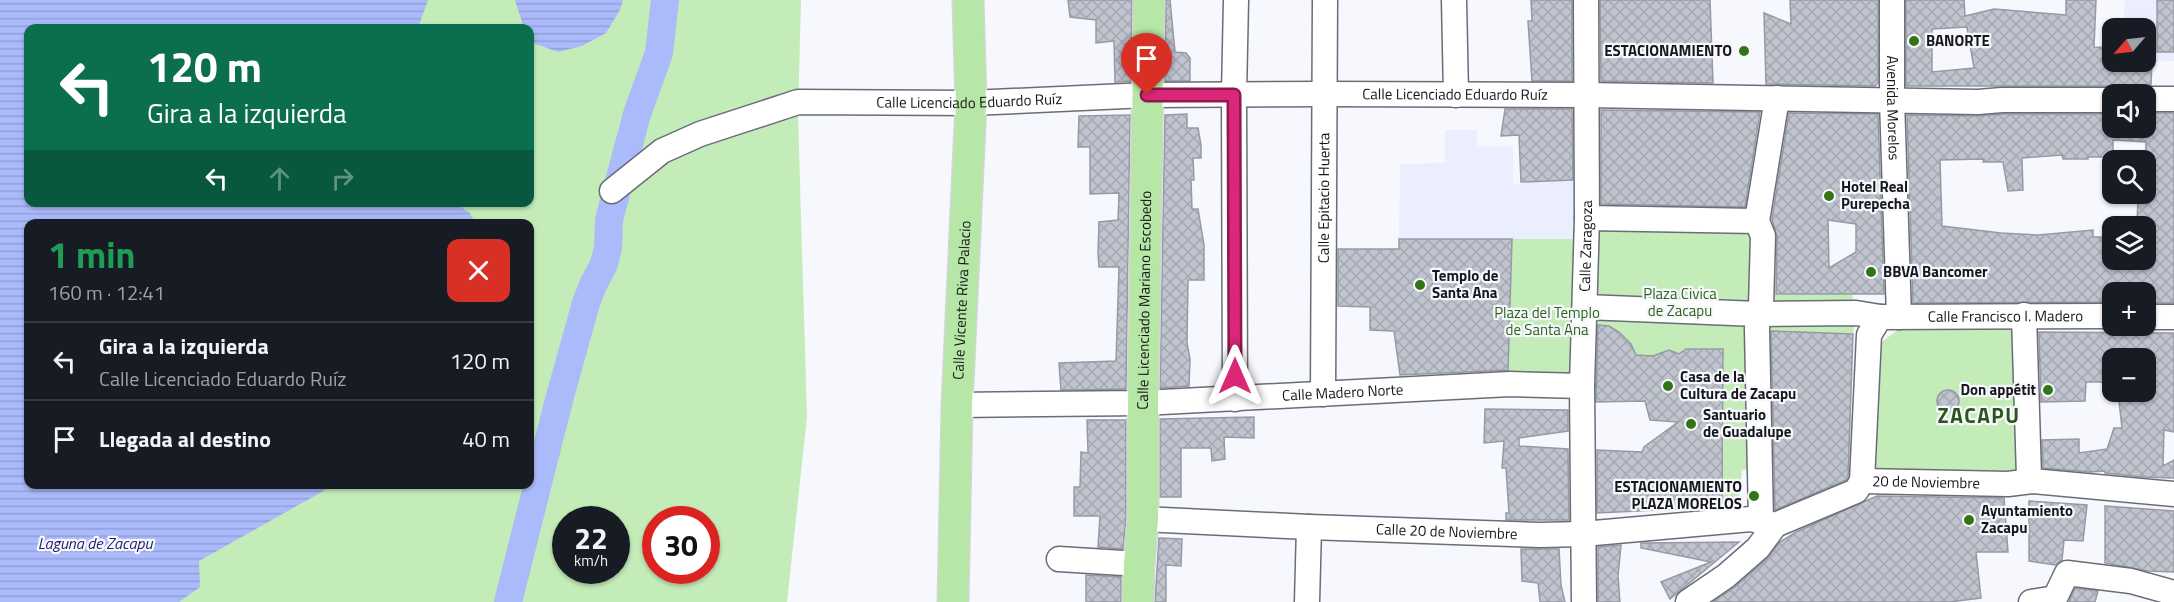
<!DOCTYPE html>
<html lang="es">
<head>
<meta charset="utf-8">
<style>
	body { margin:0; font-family:"Titillium Web",sans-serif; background:#20242c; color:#f1f3f6; height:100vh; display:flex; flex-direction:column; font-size:22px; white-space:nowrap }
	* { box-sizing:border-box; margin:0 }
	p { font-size:20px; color:#9ea1a6 }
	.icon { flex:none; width:33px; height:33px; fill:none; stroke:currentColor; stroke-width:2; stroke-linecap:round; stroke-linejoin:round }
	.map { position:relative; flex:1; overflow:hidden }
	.details { position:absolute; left:24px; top:219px; width:510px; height:270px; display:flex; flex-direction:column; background:#171b24; border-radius:12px; box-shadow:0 2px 4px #0004 }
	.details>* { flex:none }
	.hud { position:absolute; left:24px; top:24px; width:510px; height:183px; border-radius:12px; box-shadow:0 2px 4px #0004; background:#0b6e4f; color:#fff; overflow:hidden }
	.needle { width:39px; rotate:242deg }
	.tools { position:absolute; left:2102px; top:18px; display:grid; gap:12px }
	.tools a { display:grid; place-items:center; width:54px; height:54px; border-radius:12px; background:#171b24; box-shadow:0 2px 4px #0004; font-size:30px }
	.speed { position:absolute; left:552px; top:506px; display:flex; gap:12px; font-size:30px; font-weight:700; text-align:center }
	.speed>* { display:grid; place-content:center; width:78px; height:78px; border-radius:50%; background:#171b24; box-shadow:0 2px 4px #0004; line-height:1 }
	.speed small { font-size:15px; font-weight:400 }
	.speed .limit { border:9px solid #d22; background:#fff; color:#111 }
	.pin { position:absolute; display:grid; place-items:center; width:51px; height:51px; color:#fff; margin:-62px -26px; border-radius:50% 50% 50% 0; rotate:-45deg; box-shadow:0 0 6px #0007 }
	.pin .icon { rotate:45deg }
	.me { position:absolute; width:66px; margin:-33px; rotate:0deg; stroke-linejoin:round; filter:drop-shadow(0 0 4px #0008) }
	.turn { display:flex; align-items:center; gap:21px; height:126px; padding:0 24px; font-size:27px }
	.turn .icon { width:78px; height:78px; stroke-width:2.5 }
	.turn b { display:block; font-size:42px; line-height:51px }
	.lanes { display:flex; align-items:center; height:57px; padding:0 24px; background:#0003; justify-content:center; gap:30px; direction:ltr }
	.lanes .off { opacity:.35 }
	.round { display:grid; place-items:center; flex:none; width:63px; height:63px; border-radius:12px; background:#20242c }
	.overview { display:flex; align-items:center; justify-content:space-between; height:102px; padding:0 24px }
	h1 { font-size:36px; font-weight:700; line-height:45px; color:#1e9e55 }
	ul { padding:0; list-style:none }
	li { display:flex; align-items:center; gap:18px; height:78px; padding:0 24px; border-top:2px solid #363941 }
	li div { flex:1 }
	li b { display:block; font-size:22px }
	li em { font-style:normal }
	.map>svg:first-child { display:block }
</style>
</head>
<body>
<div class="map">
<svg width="2174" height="602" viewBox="0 0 2174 602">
	<defs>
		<pattern id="water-rules" width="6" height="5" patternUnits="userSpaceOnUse" patternTransform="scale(1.5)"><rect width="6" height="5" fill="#abbafb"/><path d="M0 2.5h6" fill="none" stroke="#929fd7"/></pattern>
		<pattern id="building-cross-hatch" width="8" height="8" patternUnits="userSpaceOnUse" patternTransform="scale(1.5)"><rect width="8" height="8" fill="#c0c4cf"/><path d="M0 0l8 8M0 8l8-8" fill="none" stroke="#a4a8b1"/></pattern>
	</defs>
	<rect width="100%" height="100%" fill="#f7f8fd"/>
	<path fill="#eaeefe" d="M2125,0H2174V61H2152L2149,47L2145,46V28H2122Z
		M1445,130H1477V147L1513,146V184L1578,180L1585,241L1399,239L1400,164L1445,163Z"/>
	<path fill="#c4ecb8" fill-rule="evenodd" d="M0,0H801L798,116L807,417L787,602H0ZM28,28H530V202H28ZM28,224H530V484H28ZM566,519H616V570H566ZM656,519H706V570H656Z
		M1597,217L1757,221L1765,295L1852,294L1856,313L1853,334L1759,331L1760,469L1742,470L1738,510L1722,509L1724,428L1722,394L1595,398Z
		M1512,239H1573L1585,242L1582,386L1508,380Z
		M2020,325L2017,476L1885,477L1873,465V349L1901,327Z"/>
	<path fill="url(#water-rules)" d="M0,0H428L418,28H28V202H452L469,212L476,223L28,224V484L334,485L199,561L200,587L179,602H0Z
		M515,0H623L620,10L606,33L582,46L558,52L530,42V28H524Z"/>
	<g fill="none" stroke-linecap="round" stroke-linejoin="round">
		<path stroke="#abbafb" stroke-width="28" d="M508,602L559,400L586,303L593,285L604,264L608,248L609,220L616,193L637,114L659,53L665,0"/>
	</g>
	<path fill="url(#building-cross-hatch)" stroke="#979aa5" stroke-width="1.5" fill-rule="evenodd" d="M1068,0H1132L1131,81L1115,82L1114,41L1096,43V20L1070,17Z
		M1166,0H1170L1175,52L1186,53L1190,58V81H1165Z
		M1531,0H1572V81H1532L1528,21H1532Z
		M1600,0H1710L1713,83L1601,81Z
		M1790,0H1878V83L1875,86L1766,84L1764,13L1791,24Z
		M1906,0H1964L1965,16L1994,9L2066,15V0H2096L2094,47L2112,48V62H2152L2151,85L2138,86L2133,91L2122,90L2112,86H1906ZM1967,27L1974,68L1932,72V29Z
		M2157,0H2174V52H2157Z
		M1505,109H1572L1573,180L1521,182L1519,135L1501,136Z
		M1601,110L1760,112L1745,207L1601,204Z
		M1789,113L1878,114L1884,294H1776L1777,236L1772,219ZM1828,220L1856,224V252L1829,268Z
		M2145,113H2174V303H2145V292H2112V302L1913,303L1907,115L1978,116L2003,114H2112V128H2145ZM2113,140L2146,142L2145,194H2138L2137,226H2145V260H2112V237H2093V230L2038,235L2001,233L1942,226L1940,160L1984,159L1983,162H2003L2008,191L2023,190L2022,158L2062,155L2063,159H2088V157H2113Z
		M1187,114V128H1198L1201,145V158H1193L1194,180H1191L1192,209H1198L1204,245V280H1188L1187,343L1190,359L1189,386L1160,388L1165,115Z
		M1130,115L1126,389L1061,390L1059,363L1116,361L1119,267H1099L1098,254L1099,222L1118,220L1119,193L1090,194V147H1078L1079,116Z
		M1399,239H1512L1508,370L1400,375L1394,331L1370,330V307L1338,306V249H1399Z
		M1598,325L1609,326L1619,332L1631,344L1636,355L1653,356L1669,350L1679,354L1686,349H1723L1722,507L1597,513V450L1642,452L1644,447L1678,422L1650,420L1645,401L1596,402Z
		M1771,331L1853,334L1848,477L1846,480L1775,510Z
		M2039,332L2174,333V432L2164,430L2163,466L2174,460V478L2144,477L2105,473V471L2090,472L2043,468L2042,440L2079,439V453L2107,449L2114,428H2122L2118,393L2145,392V358H2112V382H2086L2085,401L2041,402Z
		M1937 401a11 11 0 1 1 22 0a11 11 0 1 1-22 0Z
		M1485,409L1568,410V431L1519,438V446L1568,449L1569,520H1506V513H1509L1506,468H1502L1504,441L1484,443Z
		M1254,417V438L1224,437L1225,459L1212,461L1211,448H1181V497H1160V419Z
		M1087,420H1126V518L1123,549L1098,547L1100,516H1074V487H1080L1081,452L1088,453Z
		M1877,496L2004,498L2008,552H1976L1981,598L1949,602H1713L1735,587L1767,559L1780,542L1796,532Z
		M2029,501L2087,505L2083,541L2064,540L2062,560L2055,565L2029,561Z
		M2105,506L2174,511V572L2148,571L2105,563Z
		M1159,538L1182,539L1181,566L1166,565V602H1155Z
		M1739,542L1670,599L1661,582L1711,562L1641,548V543H1645Z
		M1621,545L1618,576L1620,602H1598V547Z
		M1521,549H1559L1561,585L1565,602H1540L1538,583L1522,581Z
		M1086,575L1121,577V602H1086Z
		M2075,588L2098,591L2095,602H2069Z"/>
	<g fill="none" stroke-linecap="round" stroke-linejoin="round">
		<g stroke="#6a6d77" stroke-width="27">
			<g id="minor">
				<path d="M1454,0L1456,95"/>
				<path id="s1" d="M1892,0V100L1899,317"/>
				<path d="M2145,99H2174"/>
				<path id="s2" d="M612,191L662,151L700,134L798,102L971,103L1147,95L1324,94L1587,95L1978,102L2002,100H2112"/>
				<path d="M1587,218L1757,221"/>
				<path d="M1585,307L1758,314L1856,313L1880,317"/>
				<path d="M2024,315L2029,477L2032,481"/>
				<path d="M2145,317H2174"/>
				<path id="s3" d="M1323,394L1325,0"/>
				<path d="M1235,399L1234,95L1236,0"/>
				<path id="s4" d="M957,405L1143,403L1510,384L1582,386"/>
				<path id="s5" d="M1862,481L2008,484L2032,481L2174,494"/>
				<path id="s6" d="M1143,519L1309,527L1540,535L1583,534L1751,519L1775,525L1856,491L1862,481L1869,335L1880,317L2112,316"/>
				<path d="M1761,521L1757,329L1758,314L1761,306L1763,236L1757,221L1777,98"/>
				<path d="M1059,559L1139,564"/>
				<path d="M1307,602L1309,527"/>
				<path id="s7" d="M1584,602L1582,386L1587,218L1586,0"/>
				<path d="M1688,602L1726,576L1758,548L1775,525"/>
				<path d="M2031,602L2055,598L2067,573L2131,581L2174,593"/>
			</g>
		</g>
		<g stroke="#d5d5d6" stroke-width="33">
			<g id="major">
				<path id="s8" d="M953,602L957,405L971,103L968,0"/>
				<path id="s9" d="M1138,602L1139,564L1143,519V403L1149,0"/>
			</g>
		</g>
		<use href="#minor" stroke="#fff" stroke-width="24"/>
		<use href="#major" stroke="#b6e7a6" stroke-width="30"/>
	</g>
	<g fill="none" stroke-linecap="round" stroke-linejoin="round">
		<g stroke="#8e194d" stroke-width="15">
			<path id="route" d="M1147,95H1234L1235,376"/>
		</g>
		<use href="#route" stroke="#db2777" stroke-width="10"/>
	</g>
	<g fill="#317515" stroke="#f7f8fd" stroke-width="2">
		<circle cx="1914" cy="41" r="6"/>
		<circle cx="1744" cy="51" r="6"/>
		<circle cx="1829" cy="196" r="6"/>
		<circle cx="1871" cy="272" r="6"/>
		<circle cx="1420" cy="285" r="6"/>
		<circle cx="1668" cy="386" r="6"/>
		<circle cx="2048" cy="390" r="6"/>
		<circle cx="1691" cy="424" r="6"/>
		<circle cx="1754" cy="496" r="6"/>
		<circle cx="1969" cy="520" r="6"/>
	</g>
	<g text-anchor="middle" stroke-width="4.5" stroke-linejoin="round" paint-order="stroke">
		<g font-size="15" font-weight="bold" fill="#15171b" stroke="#f7f8fd" text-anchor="start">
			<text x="1926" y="46">BANORTE</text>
			<text x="1732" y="56" text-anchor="end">ESTACIONAMIENTO</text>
			<text x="1841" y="192">Hotel Real<tspan x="1841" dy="17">Purepecha</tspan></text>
			<text x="1883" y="277">BBVA Bancomer</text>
			<text x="1432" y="281">Templo de<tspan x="1432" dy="17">Santa Ana</tspan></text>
			<text x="1680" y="382">Casa de la<tspan x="1680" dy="17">Cultura de Zacapu</tspan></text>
			<text x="2036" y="395" text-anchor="end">Don appétit</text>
			<text x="1703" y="420">Santuario<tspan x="1703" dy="17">de Guadalupe</tspan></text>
			<text x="1742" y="492" text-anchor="end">ESTACIONAMIENTO<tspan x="1742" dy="17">PLAZA MORELOS</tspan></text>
			<text x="1981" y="516">Ayuntamiento<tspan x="1981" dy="17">Zacapu</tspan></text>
		</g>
		<g font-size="15" fill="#15171b" stroke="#f7f8fd">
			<text dy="5" stroke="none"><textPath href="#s2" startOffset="866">Calle Licenciado Eduardo Ruíz</textPath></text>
			<text dy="5" stroke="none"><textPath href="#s2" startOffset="380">Calle Licenciado Eduardo Ruíz</textPath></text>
			<text dy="5" stroke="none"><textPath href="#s1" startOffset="108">Avenida Morelos</textPath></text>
			<text dy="5" stroke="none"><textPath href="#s3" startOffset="196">Calle Epitacio Huerta</textPath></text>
			<text dy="5" stroke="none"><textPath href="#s7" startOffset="356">Calle Zaragoza</textPath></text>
			<text dy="5" stroke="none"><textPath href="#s8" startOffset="302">Calle Vicente Riva Palacio</textPath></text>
			<text dy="5" stroke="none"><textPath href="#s9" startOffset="302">Calle Licenciado Mariano Escobedo</textPath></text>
			<text dy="5" stroke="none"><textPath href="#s6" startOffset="1026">Calle Francisco I. Madero</textPath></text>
			<text dy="5" stroke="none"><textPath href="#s4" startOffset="386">Calle Madero Norte</textPath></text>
			<text dy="5" stroke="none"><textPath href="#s5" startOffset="64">20 de Noviembre</textPath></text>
			<text dy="5" stroke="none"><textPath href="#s6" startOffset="304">Calle 20 de Noviembre</textPath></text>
		</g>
		<g font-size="15" fill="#2d6618" stroke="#f7f8fd">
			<text x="1680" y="299">Plaza Civica<tspan x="1680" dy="17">de Zacapu</tspan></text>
			<text x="1547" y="318">Plaza del Templo<tspan x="1547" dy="17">de Santa Ana</tspan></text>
		</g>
		<g font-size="16" font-style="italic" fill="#1c1f68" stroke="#f7f8fd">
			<text x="95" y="549">Laguna de Zacapu</text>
		</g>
		<g font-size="21" font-weight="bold" letter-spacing="1.5" fill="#2a561c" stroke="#f7f8fd">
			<text x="1979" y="423">ZACAPU</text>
		</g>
	</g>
</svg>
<div class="tools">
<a><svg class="needle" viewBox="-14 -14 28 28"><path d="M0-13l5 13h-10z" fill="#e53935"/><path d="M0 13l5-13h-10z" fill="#9ea1a6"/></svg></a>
<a><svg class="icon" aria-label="sound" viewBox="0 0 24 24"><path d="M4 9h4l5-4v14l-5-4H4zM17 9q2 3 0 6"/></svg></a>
<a><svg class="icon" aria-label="search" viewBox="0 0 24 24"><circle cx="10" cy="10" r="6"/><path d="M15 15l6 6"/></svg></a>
<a><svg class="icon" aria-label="layers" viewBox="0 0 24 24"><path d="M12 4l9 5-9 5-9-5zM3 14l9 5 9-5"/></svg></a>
<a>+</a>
<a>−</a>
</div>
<div class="speed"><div>22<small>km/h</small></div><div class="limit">30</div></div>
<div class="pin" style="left:1147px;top:95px;background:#d93025"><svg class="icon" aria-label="arrive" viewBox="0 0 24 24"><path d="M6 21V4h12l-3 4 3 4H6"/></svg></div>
<svg class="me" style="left:1235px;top:376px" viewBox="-20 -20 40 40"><path d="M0-17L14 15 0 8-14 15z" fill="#db2777" stroke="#fff" stroke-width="4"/></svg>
<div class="hud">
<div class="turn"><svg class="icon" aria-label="left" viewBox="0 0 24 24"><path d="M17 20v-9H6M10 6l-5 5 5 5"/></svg><div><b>120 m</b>Gira a la izquierda</div></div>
<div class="lanes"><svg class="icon" aria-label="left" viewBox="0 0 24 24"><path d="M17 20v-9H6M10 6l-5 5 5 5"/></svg><svg class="icon off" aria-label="ahead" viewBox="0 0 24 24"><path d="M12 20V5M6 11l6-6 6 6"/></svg><svg class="icon off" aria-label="right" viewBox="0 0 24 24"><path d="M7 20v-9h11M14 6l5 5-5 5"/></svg></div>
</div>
<section class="details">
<div class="overview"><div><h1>1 min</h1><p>160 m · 12:41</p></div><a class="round" style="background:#d93025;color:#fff"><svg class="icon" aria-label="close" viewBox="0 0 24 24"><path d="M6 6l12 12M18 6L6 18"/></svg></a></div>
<ul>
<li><svg class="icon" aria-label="left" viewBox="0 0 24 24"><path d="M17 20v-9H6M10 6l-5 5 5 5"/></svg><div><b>Gira a la izquierda</b><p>Calle Licenciado Eduardo Ruíz</p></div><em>120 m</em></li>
<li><svg class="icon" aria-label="arrive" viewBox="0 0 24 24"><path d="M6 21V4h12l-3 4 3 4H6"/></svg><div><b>Llegada al destino</b></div><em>40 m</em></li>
</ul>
</section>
</div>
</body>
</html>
